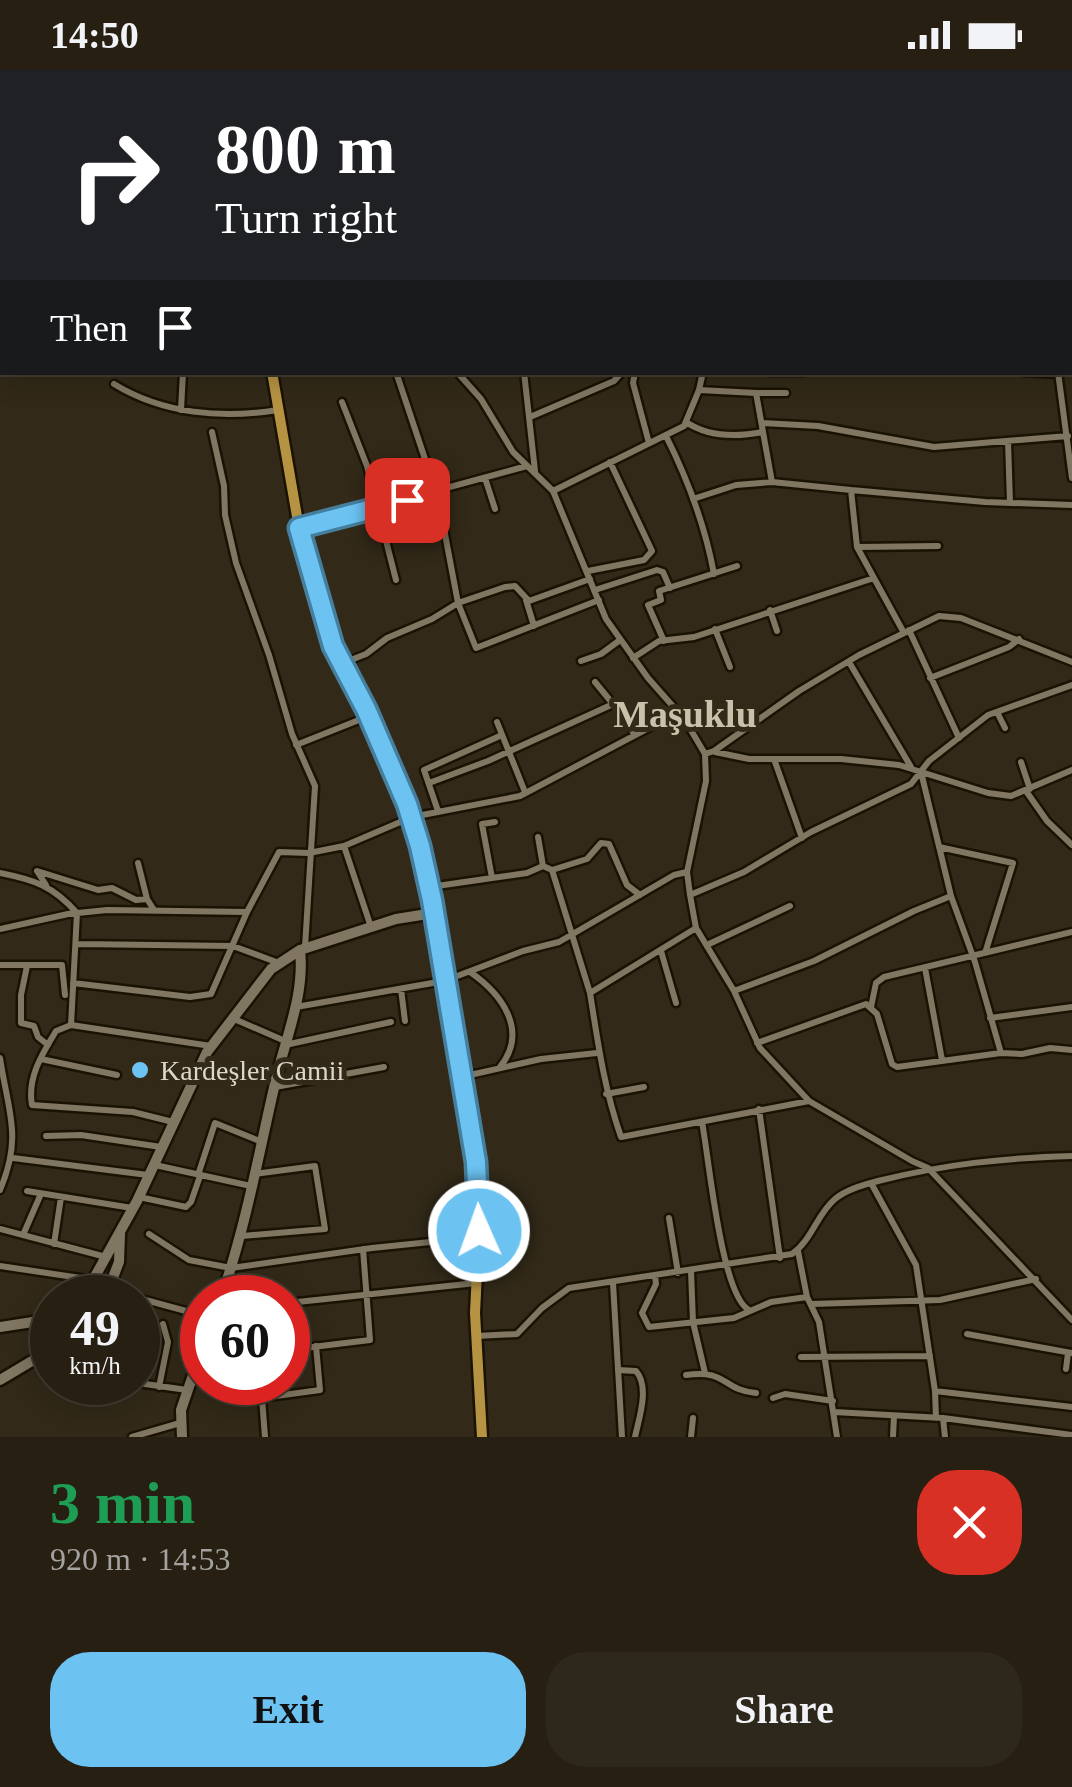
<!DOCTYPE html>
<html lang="en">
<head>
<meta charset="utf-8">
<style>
	body { margin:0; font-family:"Times New Roman",serif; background:#2e271b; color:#f1f3f6; height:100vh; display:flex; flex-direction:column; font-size:38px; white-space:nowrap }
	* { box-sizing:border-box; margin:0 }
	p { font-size:32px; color:#a4a29f }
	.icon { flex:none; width:55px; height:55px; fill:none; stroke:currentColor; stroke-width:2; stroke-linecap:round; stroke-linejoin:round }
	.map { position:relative; height:1367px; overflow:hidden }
	.drawer { display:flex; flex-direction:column; background:#261f12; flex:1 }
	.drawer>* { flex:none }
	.top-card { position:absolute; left:0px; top:0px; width:1072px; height:305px; box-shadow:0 5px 25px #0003,0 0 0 2px #423d32; background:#202124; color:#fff; overflow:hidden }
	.speed { position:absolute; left:30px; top:1205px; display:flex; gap:20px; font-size:50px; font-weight:700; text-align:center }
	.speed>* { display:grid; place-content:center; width:130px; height:130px; border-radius:50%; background:#261f12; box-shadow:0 5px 25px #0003,0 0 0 2px #423d32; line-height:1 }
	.speed small { font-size:25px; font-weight:400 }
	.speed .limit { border:15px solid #d22; background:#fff; color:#111 }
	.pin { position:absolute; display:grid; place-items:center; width:85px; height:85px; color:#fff; margin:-42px; border-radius:20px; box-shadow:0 5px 15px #0006 }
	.me { position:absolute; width:110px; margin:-55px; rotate:358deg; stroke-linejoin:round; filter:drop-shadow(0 0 8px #0008) }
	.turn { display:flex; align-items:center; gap:35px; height:210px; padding:0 50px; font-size:45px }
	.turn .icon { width:130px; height:130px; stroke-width:2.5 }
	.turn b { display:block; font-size:70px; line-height:85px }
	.then { display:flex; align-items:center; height:95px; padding:0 50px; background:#0003; gap:20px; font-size:38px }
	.round { display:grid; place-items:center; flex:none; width:105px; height:105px; border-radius:40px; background:#2e271b }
	.overview { display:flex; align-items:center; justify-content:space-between; height:170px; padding:0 50px }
	h1 { font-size:60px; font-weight:700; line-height:75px; color:#1e9e55 }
	.cta { display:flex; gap:20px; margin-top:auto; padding:20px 50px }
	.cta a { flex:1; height:115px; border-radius:40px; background:#6cc3f2; color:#111; font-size:40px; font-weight:700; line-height:115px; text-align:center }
	.cta a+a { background:#2e271b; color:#f1f3f6 }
	.status { display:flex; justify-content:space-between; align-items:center; height:70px; padding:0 50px; background:#261f12; direction:ltr }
	.status svg { height:28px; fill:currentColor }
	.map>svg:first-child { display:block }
</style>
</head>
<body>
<div class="status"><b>14:50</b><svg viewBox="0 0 49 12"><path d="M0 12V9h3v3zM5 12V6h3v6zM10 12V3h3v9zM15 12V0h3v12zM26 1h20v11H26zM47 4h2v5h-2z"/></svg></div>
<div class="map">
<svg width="1072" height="1367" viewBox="0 0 1072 1367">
	<rect width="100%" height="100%" fill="#322918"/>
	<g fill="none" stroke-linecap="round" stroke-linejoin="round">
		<g stroke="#1a1203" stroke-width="11">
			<path id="street" d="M376,0H392
				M449,0L451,2
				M482,0V2
				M583,0L584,2
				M858,0V2
				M913,0V2
				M969,0V2
				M977,0L980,2
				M806,2L807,0
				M1070,186H1072
				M1070,249H1072
				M396,302L436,422
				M457,302L481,329L513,382L553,421L606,549L648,608L685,650L705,684L706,711L687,802L690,825L696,858L734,921L760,978L809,1031L912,1091L928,1098L1072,1250
				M524,302L535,401
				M635,302L633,313L649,373
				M770,302H804
				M1023,302L1058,304
				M1058,302L1072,408
				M114,314C163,344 222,349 278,340
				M699,320L703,302
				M756,323H786
				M342,332L367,396L396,510
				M181,340L183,302
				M530,347L614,311L622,302
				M686,352C708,367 737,367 763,362
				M762,353L818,356L934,377L1068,366
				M212,362L224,416L225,445L236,493L269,585L292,664L315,716L305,877
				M666,366C688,410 705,455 714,504
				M1008,371L1010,433
				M485,408L495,439
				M851,420L985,432L1072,435
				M553,421L684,356L699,320L756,323L772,412
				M437,422L458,533L476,578L599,530
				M693,429L736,415L772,412L851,420L857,477L904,563
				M299,458L527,396
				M858,477L938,476
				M588,501L644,490L652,481L610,392
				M595,520L657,500L663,502L670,518
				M526,530L534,556
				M770,540L777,561
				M715,559L730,597
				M909,560L959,668
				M664,571L648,535L661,530L659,521L737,496
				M633,588L659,571L694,567L874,508
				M581,591L601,584L620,570
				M849,592L911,697
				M343,593L366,584L387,568L432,549L458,533L505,517L515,516L529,531L590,509
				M930,608L1009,577L1019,569
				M595,612L631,656L634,666
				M997,642L1005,658
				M497,652L525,722
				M296,675L369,646
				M715,682L749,689H841L899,695L988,723L1011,726L1072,700
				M705,684L714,681L799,621L859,585L939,546L961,548L1072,592
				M774,689L802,768
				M1021,692L1030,719
				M921,702L951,826L975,892L1001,983L1022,984L1050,978L1072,980
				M429,713L488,691L611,635
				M1026,721L1047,751L1072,775
				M438,741L424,700L502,665
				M495,752L482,754L492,808L527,803L543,796
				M538,767L543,796L552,800L587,789L601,773L609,774L627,815L640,825
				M344,776L371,857
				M939,777L1013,793L986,880
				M138,793L147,829L154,840
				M552,800L590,923
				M0,803C35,810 53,816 77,843L71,955
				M46,815L37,801L98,820L112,818L136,830L147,829
				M430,817L492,808
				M690,825L744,802L811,762L911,714L929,691L988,645L1072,615
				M696,858L590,923C598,973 604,1018 621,1067L809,1031
				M0,859L68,844L107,840L247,842
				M77,874L233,876L279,893
				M709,874L790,836
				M661,881L676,933
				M0,895H62L65,925
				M27,896L21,925V953L34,956L38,967L48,975
				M925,898L942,990
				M470,902C502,924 529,961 500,997
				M73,913L190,927L211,924L247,842L279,782L309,783L344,776L412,747L520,726L677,643
				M401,919L405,951
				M734,921L814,891L914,841L951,826
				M296,937L444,911L523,881L559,872L674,805L687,802
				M871,937L876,913L884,907L1072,862
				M232,948L285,971
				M990,948L1072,937
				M757,973L866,934L877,944L892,994L897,997L1001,983
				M285,975L391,952
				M0,988C8,1042 23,1066 0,1120
				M41,989L117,1005
				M461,1007L541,989L597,983
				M275,1017L384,997
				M606,1024L644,1017
				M759,1039L780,1188
				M173,1052L133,1042L32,1035C27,1008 42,984 56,961L71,955L211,976
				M702,1052C709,1088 721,1225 749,1240
				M46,1066L81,1065L161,1077
				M13,1088L148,1105
				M155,1095L251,1116
				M198,1105L215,1053L262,1072
				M871,1113L916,1195L935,1321L1072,1337
				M27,1121L132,1138
				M139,1127L186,1137L191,1132L200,1106
				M669,1148L678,1203
				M0,1159L106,1187
				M149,1164L189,1190L231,1198L372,1178L479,1167
				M23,1165L40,1126
				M242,1166L325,1159L315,1096L254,1104
				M54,1174L61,1127
				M798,1181L807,1227L819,1252L837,1367
				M0,1196L94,1210
				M691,1201L693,1252L705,1303
				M655,1206L656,1214L642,1243L649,1257L734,1248L771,1232L807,1227
				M613,1213L622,1367
				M109,1217L135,1228
				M138,1228L186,1241
				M288,1233L476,1213
				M812,1234L940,1230L1036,1209
				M138,1263L145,1231
				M967,1264L1072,1283
				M476,1266L517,1264L542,1238L569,1218L792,1184C812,1170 817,1144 835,1129C847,1119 864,1115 878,1111C946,1094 1002,1088 1072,1086
				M288,1280L370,1270L363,1179
				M801,1287L930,1286
				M1066,1299L1068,1283
				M618,1300L636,1301C650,1317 639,1348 635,1367
				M686,1305C727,1299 722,1320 756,1323
				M131,1312L187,1320
				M238,1312L239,1327L247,1330L320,1320L316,1276
				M159,1317L168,1272L163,1254
				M935,1321L936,1348
				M262,1328L265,1367
				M773,1328L785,1324L833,1331
				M834,1342L943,1348L945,1367
				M943,1348L1072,1365
				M132,1367L180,1353
				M691,1367L693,1348
				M893,1367L894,1346"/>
		</g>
		<g stroke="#1a1203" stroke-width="15">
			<path id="secondary" d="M83,1228L137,1131L207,982L271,899L300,880L396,849L434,843
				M105,1228L119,1192L120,1164
				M221,1228C246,1156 259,1082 276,1009C286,967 305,924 300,880
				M0,1257L52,1249
				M0,1310L52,1279
				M182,1367L181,1340L202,1279"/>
		</g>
		<g stroke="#1a1203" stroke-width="15">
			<path id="primary" d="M236,2L237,0
				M272,302L299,458L333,577L366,639L407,734L430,817L476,1092L479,1161L475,1243L482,1367"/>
		</g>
		<use href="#street" stroke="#807662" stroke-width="6"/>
		<use href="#secondary" stroke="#807662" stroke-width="10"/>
		<use href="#primary" stroke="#b69342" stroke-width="10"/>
	</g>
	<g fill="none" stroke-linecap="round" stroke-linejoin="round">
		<g stroke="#467f9d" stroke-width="25">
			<path id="route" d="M407,430L299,458L333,576L366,639L407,734L420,776L432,830L476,1092L479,1161"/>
		</g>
		<use href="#route" stroke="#6cc3f2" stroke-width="18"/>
	</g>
	<circle fill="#6cc3f2" stroke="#322918" stroke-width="4" cx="140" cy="1000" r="10"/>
	<g text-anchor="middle" stroke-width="10" stroke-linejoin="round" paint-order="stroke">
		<g font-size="28" fill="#dcd6cb" stroke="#322918" text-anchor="start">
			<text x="160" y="1010">Kardeşler Camii</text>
		</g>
		<g font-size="38" font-weight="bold" fill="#cbc0aa" stroke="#322918">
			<text x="685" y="657">Maşuklu</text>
		</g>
	</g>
</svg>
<div class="speed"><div>49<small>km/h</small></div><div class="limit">60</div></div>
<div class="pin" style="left:407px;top:430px;background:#d93025"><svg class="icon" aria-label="arrive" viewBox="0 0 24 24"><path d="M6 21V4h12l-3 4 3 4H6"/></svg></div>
<svg class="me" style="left:479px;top:1161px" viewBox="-20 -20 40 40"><circle r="17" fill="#6cc3f2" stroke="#fff" stroke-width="3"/><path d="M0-11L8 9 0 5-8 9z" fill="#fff"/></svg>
<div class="top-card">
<div class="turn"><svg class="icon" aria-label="right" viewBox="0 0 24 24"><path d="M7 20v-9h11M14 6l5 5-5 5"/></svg><div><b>800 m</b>Turn right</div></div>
<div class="then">Then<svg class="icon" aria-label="arrive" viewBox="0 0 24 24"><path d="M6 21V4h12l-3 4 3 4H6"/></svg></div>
</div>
</div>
<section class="drawer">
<div class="overview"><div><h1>3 min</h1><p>920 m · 14:53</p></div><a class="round" style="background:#d93025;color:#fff"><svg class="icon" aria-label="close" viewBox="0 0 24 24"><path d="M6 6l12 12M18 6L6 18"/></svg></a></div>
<div class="cta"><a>Exit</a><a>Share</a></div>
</section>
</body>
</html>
